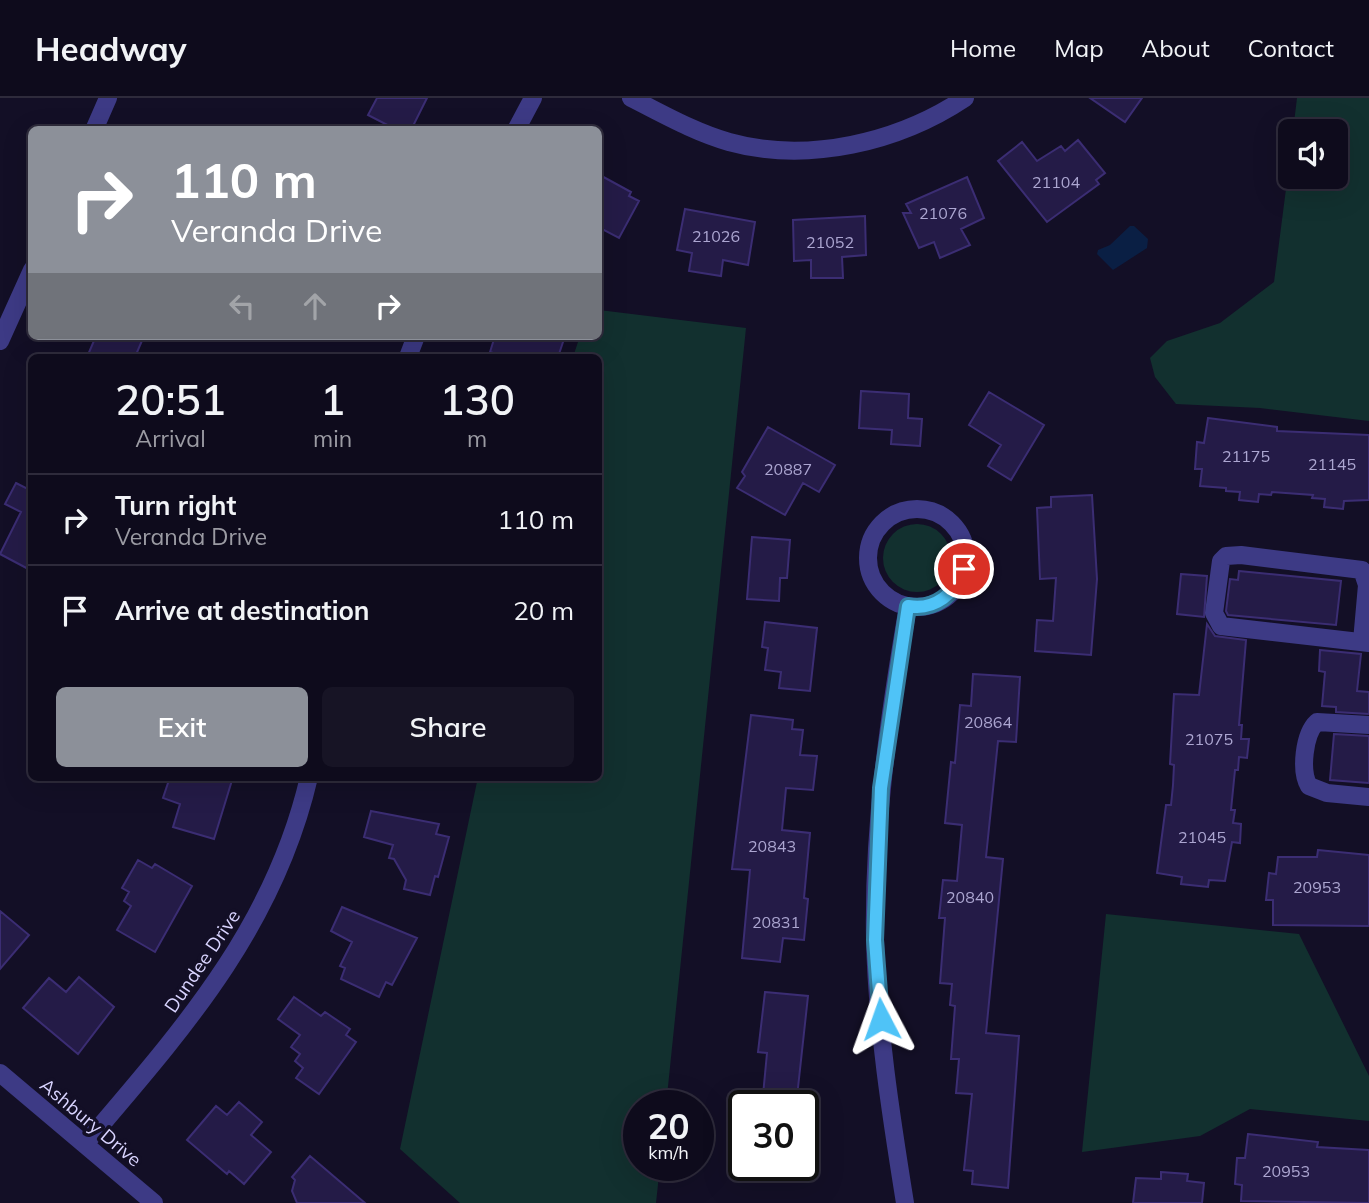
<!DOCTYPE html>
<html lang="en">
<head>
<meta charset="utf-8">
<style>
	body { margin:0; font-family:Mulish,sans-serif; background:#171425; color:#f1f3f6; height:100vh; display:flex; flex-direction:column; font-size:26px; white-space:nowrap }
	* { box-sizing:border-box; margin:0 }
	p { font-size:23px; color:#9b9ba3 }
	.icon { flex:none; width:38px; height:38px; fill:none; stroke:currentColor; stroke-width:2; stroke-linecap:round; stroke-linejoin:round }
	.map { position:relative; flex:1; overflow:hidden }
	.drawer { position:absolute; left:28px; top:256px; width:574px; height:427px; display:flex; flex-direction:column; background:#0e0b1c; border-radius:10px; box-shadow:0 7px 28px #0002,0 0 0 2px #2e2b3b }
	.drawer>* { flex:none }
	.top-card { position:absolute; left:28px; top:28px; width:574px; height:214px; border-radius:10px; box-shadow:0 7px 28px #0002,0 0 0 2px #2e2b3b; background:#8c9099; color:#fff; overflow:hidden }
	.buttons { position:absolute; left:1278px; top:21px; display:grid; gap:14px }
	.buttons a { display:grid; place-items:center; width:70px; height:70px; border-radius:10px; background:#0e0b1c; box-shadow:0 7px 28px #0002,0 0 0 2px #2e2b3b; font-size:35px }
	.speed { position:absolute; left:623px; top:992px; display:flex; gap:14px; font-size:35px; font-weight:700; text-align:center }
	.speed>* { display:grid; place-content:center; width:91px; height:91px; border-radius:50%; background:#0e0b1c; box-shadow:0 7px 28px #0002,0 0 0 2px #2e2b3b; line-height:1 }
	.speed small { font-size:18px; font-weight:400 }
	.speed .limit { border:4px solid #111; border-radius:10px; background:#fff; color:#111 }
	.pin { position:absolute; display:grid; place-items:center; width:60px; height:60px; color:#fff; margin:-30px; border:4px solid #fff; border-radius:50%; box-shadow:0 2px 7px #0007 }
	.me { position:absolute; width:77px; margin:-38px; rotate:356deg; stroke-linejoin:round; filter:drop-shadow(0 0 5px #0008) }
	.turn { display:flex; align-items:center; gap:24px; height:147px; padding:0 28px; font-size:32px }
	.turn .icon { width:91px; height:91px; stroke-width:2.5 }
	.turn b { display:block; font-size:49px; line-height:60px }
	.lanes { display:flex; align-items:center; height:66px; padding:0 28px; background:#0003; justify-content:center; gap:35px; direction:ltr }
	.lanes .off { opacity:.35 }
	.eta { display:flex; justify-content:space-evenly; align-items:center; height:119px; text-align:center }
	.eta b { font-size:42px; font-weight:600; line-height:49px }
	.primary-button { display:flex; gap:14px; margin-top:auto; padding:14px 28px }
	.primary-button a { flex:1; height:80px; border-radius:10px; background:#8c9099; color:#fff; font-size:28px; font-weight:600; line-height:80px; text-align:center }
	.primary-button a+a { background:#171425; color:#f1f3f6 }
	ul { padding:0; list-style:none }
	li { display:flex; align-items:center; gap:21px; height:91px; padding:0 28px; border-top:2px solid #2e2b3b }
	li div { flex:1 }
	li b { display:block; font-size:26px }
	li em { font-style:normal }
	header { display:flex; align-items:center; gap:42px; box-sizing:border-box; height:98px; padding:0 35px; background:#0e0b1c; border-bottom:2px solid #2e2b3b }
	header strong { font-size:33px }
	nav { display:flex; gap:38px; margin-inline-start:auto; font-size:24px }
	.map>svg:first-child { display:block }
</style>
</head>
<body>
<header>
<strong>Headway</strong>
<nav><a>Home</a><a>Map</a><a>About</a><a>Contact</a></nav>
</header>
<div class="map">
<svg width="1369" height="1105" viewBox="0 0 1369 1105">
	<rect width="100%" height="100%" fill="#130f26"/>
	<path fill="#12302f" d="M1297,0H1369V323L1260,310L1176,306L1155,279L1150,260L1167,243L1220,225L1274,184L1290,60V79H1335V33H1293Z
		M599,212L746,230L666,1008H639V1068H660L656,1105H460L400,1051L478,679H598V259H573L580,238H598Z
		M883 460a34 34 0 1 1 68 0a34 34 0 1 1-68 0Z
		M1106,816L1299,836L1369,978V1023L1250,1011L1200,1038L1082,1054Z"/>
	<path fill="#0a1f44" d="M1130,128H1134L1148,141L1147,150L1113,172L1097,156L1098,152L1110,147Z"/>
	<path fill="#241b47" stroke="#3b2d73" stroke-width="2" d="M377,0H427L411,32H397L368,17Z
		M1090,0H1142L1125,24Z
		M1078,42L1105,75L1096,82L1099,86L1047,124L998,63L1022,44L1037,63L1061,48L1065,53Z
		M598,76L631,94L629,98L639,103L619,140L598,129Z
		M967,79L984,120L961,131L970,147L940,160L934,144L919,150L903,115H911L906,106Z
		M685,111L755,124L748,167L723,162L721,178L689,173L692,155L677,152Z
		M865,118L866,157L842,159L843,180H811V162L794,163L793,122Z
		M96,238H144L135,259H87Z
		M495,238H565L558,259H506L490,254Z
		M861,293L909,296L908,320L922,321L920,348L891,346L892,332L859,330Z
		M989,294L1044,327L1011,382L988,368L1001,347L969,327Z
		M1208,320L1277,329V333L1369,337V402L1344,403L1343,411L1324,409L1325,401L1312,400L1313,397L1272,394L1271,397L1259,396L1258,404L1239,402L1240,394L1226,393V390L1200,388L1202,371H1195L1197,344L1204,345Z
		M768,329L835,367L819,394L803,385L785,417L737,390L745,378L742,374Z
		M16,385L32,393V473L0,456L21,414L5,406Z
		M1092,397L1097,481L1091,557L1035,553L1037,522L1053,523L1056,480L1040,481L1037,410L1051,409V399Z
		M752,439L790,442L787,480H780L779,503L747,501Z
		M1239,473L1341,483L1336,527L1228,517L1226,513L1230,481L1238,482Z
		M1181,476L1207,478L1204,519L1177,516Z
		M765,524L817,530L810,593L779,590L781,574L765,572L768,550L762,549Z
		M1207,526L1215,538L1246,542L1239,627H1242L1241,641H1249L1247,660L1239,659L1238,672H1235L1231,712H1235L1233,725L1241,726L1240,745L1232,744L1225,783L1209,782L1208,789L1181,786L1182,779L1157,775L1166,707H1171L1173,687L1174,667L1170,666L1174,596L1199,597Z
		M1320,552L1361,556L1357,593L1369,594V616L1336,614V609L1322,608L1325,574L1319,573Z
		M973,576L1020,579L1016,644L998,643L986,759L1003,761L986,935L1019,938L1008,1090L972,1086L973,1073L964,1072L972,996L956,995L959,961H951L955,908L950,907L952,886L940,885L945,820H939L943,782L957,783L962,727L945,725L951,664L955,665L960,607L971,608Z
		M751,617L793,622L792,631L803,632L800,657L817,658L813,692L786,690L782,732L810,735L804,800L808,801L804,842L783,840L780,864L742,860L750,772L732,771Z
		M1334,636L1369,638V685L1330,682Z
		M170,679H233L214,741L173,729L180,706L163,700Z
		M371,713L439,726L436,736L449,739L438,779L435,778L430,797L404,791L406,782L394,761L389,760L393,747L364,739Z
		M1318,752L1369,757V828L1273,827V802H1266L1269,775L1276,776L1278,759H1317Z
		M138,762L152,770L155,766L192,788L155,854L117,832L131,808L124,803L129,794L122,790Z
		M342,809L417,840L392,887L386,884L379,899L341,881L345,870L340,868L352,844L331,833Z
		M0,813L29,837L0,871Z
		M79,879L114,909L78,956L23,910L49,880L66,894Z
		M765,894L808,898L796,1008H762L767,955L758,954Z
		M294,899L321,918L325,914L350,931L346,937L356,944L319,996L296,980L303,970L295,963L300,956L291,949L300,937L278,921Z
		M239,1004L262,1024L251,1037L271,1054L244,1086L229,1073L227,1076L187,1042L216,1008L227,1017Z
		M1248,1036L1318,1044L1317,1049L1369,1052V1105L1241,1103L1242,1087L1235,1086L1237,1060H1245Z
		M310,1058L365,1105H297L292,1093L295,1082L292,1079Z
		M1161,1074L1188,1076L1187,1083L1204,1085L1202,1105H1133L1136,1080L1161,1081Z"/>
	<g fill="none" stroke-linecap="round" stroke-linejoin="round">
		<path stroke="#3d3a85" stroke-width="18" d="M631,0C663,16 694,34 729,44C808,66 899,44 965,0
			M94,32L108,0
			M516,32L533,0
			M0,243L32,172
			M408,259L416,238
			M868 460a49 49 0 1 1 98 0a49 49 0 1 1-98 0Z
			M1362,543L1367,487L1362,472L1241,457L1226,458L1221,463L1214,515L1221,528L1369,545
			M1369,627L1317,624C1304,636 1300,673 1309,688L1327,695L1369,699
			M0,975L154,1105
			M85,1046C182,932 274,830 309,679
			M905,1105C891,1018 877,928 875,841C873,728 889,618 908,508"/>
	</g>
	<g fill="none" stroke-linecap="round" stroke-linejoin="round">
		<g stroke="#337fa1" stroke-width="18">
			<path id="route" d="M881,921L875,842L881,690L908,508C935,513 956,495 964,471"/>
		</g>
		<use href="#route" stroke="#4fc3f7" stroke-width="12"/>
	</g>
	<g text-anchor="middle" stroke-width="7" stroke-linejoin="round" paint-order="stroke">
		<g font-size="16" fill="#aca6d1">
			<text x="1056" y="90">21104</text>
			<text x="943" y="121">21076</text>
			<text x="716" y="144">21026</text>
			<text x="830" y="150">21052</text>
			<text x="1246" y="364">21175</text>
			<text x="1332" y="372">21145</text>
			<text x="788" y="377">20887</text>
			<text x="988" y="630">20864</text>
			<text x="1209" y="647">21075</text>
			<text x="1202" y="745">21045</text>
			<text x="772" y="754">20843</text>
			<text x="1317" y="795">20953</text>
			<text x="970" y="805">20840</text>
			<text x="776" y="830">20831</text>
			<text x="1286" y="1079">20953</text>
		</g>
		<g font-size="19" fill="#d9d4ff" stroke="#130f26">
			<text transform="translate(202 863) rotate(-56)" y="7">Dundee Drive</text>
			<text transform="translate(91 1024) rotate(40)" y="7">Ashbury Drive</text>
		</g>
	</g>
</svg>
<div class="buttons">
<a><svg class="icon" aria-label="sound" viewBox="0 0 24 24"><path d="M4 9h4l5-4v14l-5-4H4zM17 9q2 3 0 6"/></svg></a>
</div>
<div class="speed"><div>20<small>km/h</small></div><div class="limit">30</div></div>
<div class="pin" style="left:964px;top:471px;background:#d93025"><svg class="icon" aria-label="arrive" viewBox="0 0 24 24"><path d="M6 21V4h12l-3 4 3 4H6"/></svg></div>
<svg class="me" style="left:881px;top:921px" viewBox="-20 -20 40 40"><path d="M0-17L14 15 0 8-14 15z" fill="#4fc3f7" stroke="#fff" stroke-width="4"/></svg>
<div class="top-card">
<div class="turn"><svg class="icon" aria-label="right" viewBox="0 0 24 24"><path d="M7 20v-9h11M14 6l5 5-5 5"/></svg><div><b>110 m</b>Veranda Drive</div></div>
<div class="lanes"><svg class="icon off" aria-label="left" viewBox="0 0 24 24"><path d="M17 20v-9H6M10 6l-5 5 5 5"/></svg><svg class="icon off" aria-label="ahead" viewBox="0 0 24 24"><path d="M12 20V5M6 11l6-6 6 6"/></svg><svg class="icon" aria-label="right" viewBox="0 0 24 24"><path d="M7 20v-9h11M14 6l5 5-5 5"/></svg></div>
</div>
<section class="drawer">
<div class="eta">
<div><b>20:51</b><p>Arrival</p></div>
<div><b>1</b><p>min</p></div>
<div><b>130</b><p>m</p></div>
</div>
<ul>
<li><svg class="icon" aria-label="right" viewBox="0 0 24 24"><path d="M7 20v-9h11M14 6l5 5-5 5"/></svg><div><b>Turn right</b><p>Veranda Drive</p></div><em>110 m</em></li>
<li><svg class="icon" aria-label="arrive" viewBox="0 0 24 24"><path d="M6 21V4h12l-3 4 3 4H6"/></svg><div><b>Arrive at destination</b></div><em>20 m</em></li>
</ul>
<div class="primary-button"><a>Exit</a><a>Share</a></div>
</section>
</div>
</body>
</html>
